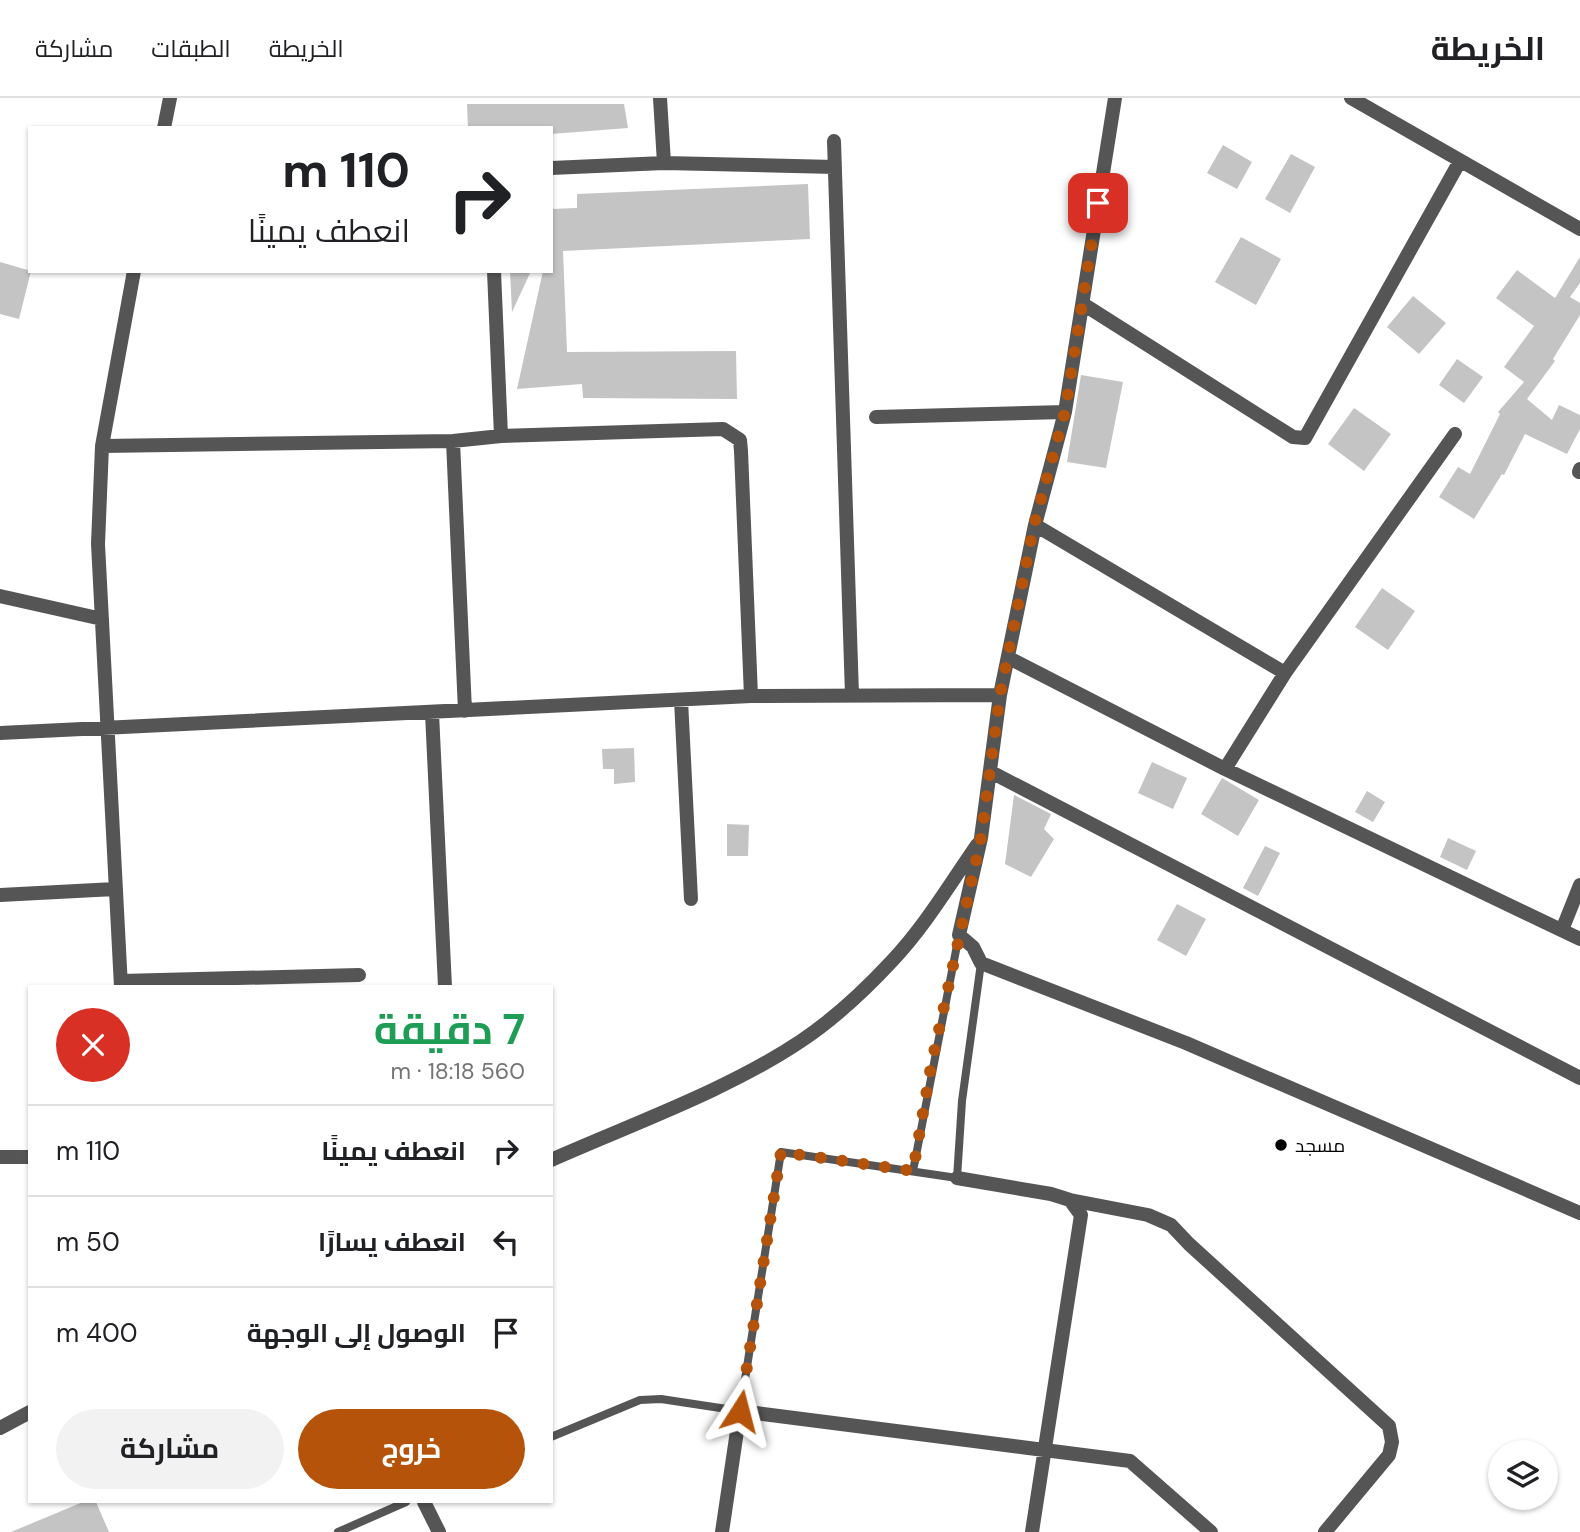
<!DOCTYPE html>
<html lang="ar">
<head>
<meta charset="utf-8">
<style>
	body { margin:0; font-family:"DM Sans",Cairo,sans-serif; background:#f2f2f2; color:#202124; direction:rtl; height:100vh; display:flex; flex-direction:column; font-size:26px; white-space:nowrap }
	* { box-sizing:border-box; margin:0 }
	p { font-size:23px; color:#757577 }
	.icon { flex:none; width:38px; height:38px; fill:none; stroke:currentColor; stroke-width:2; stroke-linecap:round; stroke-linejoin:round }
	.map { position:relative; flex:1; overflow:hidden; direction:ltr }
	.details { position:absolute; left:28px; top:887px; width:525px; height:518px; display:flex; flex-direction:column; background:#fff; border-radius:0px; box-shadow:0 2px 5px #0004; direction:rtl }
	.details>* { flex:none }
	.top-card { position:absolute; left:28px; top:28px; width:525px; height:147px; border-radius:0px; box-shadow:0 2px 5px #0004; direction:rtl; background:#fff; color:#202124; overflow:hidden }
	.buttons { position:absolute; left:1488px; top:1342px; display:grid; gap:14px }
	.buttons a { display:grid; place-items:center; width:70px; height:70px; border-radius:50%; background:#fff; box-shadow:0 2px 5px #0004; font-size:35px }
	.pin { position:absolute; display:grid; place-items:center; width:60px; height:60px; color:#fff; margin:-30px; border-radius:14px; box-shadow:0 4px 10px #0006 }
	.me { position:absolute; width:77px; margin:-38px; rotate:9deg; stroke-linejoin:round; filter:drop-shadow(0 0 5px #0008) }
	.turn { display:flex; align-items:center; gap:24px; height:147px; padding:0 28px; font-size:32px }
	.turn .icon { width:91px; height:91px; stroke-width:2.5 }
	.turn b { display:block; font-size:49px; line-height:60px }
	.round { display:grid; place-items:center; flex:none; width:74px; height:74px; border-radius:37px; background:#f2f2f2 }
	.overview { display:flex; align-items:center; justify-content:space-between; height:119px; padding:0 28px }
	h1 { font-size:42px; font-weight:700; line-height:52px; color:#1e9e55 }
	.button { display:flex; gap:14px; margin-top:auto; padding:14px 28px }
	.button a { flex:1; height:80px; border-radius:42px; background:#b45309; color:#fff; font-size:28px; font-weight:700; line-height:80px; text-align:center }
	.button a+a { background:#f2f2f2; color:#202124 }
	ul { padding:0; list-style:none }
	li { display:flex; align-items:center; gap:21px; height:91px; padding:0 28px; border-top:2px solid #e0e0e0 }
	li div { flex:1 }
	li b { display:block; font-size:26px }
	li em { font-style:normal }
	header { display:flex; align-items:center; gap:42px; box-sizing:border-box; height:98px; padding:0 35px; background:#fff; border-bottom:2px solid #e0e0e0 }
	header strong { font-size:33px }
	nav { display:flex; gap:38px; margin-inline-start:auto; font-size:24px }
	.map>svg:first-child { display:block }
</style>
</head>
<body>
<header>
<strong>الخريطة</strong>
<nav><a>الخريطة</a><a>الطبقات</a><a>مشاركة</a></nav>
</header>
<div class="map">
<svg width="1580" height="1434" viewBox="0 0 1580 1434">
	<rect width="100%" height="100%" fill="#fff"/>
	<path fill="#c4c4c4" d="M467,6H624L628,30L551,36V30H468Z
		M1223,47L1252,64L1237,91L1207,75Z
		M1291,56L1315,69L1290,115L1265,101Z
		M808,86L810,141L563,153L567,254L736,253L737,301L583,300L582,286L517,291L543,173H551V111L577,110V96Z
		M1241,139L1281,161L1256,207L1215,184Z
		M1580,159V185L1570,199L1580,205V217L1553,261L1555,263L1527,301L1552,322L1559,307L1580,317V331L1567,356L1525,336L1504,377L1502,376L1474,421L1439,399L1458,369L1470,376L1500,316L1498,314L1524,284L1504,269L1534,228L1496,200L1517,172L1555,200Z
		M0,164L31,173L19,221L0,216Z
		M510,173H531L512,214Z
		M1413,198L1446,225L1419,256L1387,229Z
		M1457,261L1483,279L1464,305L1439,287Z
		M1081,277L1123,284L1106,370L1067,364Z
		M1354,310L1391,336L1364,373L1328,346Z
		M1382,490L1415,513L1388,552L1355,529Z
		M634,650L635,684L614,686V671H603L602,651Z
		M1152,664L1187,680L1173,711L1138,695Z
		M1222,680L1259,702L1238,738L1201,716Z
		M1367,693L1385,704L1373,724L1355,714Z
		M1014,697L1051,716L1044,731L1054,741L1031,779L1005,766Z
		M727,726L749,727L748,758H727Z
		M1448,740L1476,753L1467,772L1440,759Z
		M1265,748L1280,755L1258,798L1243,790Z
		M1177,806L1206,821L1186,858L1157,842Z
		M83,1404H96L109,1434H11Z"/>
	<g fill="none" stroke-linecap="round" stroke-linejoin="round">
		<path stroke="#555" stroke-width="8" d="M913,1073L959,837
			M551,1339L640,1302L661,1301L740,1313L781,1054L957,1080L962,1003L981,865
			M338,1434L406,1404"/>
		<path stroke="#555" stroke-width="14" d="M660,0L664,65
			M1115,0L1065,314L1035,427L1000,597L981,740L959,837L973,849L981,865L1186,945L1580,1115
			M1351,0L1580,131
			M164,30L170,0
			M834,43L852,597
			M551,70L664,65L835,69
			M494,173L501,338
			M1083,206L1293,339L1305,340L1460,63
			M876,319L1065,314
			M453,343L465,613
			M102,348L453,343L501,338L723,331L740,342L741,353L751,598
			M1579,374L1580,371
			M1035,427L1285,575
			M0,498L102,521
			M1009,560L1225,671L1580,841
			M681,602L691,801
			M432,615L445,889
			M0,635L751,598L1000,597
			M1225,671L1285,575L1455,336
			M991,674L1580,980
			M0,797L115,791
			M1562,832L1580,787
			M121,883L359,877
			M121,889L98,446L102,348L134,173
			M0,1059H30
			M551,1062C632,1026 728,992 801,943C834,921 865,892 892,863C925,828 950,786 977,747
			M957,1080L1051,1096L1070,1102L1081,1117L1032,1434
			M1070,1102L1148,1117L1171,1127L1189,1146L1389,1328L1392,1344L1389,1357L1325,1434
			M0,1330L30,1314
			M424,1404L439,1434
			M722,1434L740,1313L1130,1363L1211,1434"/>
	</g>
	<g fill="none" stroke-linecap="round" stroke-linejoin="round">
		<path stroke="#b45309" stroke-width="12" stroke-dasharray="0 21.6" d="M740,1313L781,1054L913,1073L931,968L981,740L1000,597L1034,427L1065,314L1098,105"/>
	</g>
	<circle fill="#000" stroke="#fff" stroke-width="2.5" cx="1281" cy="1047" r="7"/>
	<g text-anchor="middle" stroke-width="7" stroke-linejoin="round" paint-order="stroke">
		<g font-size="19" fill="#000" stroke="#fff" text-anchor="start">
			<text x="1295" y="1054">مسجد</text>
		</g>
	</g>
</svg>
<div class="buttons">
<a><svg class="icon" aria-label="layers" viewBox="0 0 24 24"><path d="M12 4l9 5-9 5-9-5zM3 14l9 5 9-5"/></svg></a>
</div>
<div class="pin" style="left:1098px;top:105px;background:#d93025"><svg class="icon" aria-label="arrive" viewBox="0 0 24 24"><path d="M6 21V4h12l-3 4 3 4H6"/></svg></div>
<svg class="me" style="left:740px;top:1313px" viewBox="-20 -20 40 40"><path d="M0-17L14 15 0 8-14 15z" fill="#b45309" stroke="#fff" stroke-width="4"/></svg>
<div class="top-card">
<div class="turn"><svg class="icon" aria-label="right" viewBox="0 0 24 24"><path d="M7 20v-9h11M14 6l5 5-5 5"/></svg><div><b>110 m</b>انعطف يمينًا</div></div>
</div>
<section class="details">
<div class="overview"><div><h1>7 دقيقة</h1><p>560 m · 18:18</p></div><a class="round" style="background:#d93025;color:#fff"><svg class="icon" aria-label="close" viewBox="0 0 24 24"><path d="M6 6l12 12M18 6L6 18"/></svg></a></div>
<ul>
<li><svg class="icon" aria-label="right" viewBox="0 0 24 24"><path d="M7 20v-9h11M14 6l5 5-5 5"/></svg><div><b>انعطف يمينًا</b></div><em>110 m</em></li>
<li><svg class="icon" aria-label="left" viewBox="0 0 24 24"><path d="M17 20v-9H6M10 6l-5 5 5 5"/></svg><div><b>انعطف يسارًا</b></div><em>50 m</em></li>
<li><svg class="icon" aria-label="arrive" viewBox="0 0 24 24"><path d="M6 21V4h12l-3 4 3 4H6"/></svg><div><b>الوصول إلى الوجهة</b></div><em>400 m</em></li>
</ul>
<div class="button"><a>خروج</a><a>مشاركة</a></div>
</section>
</div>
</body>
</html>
